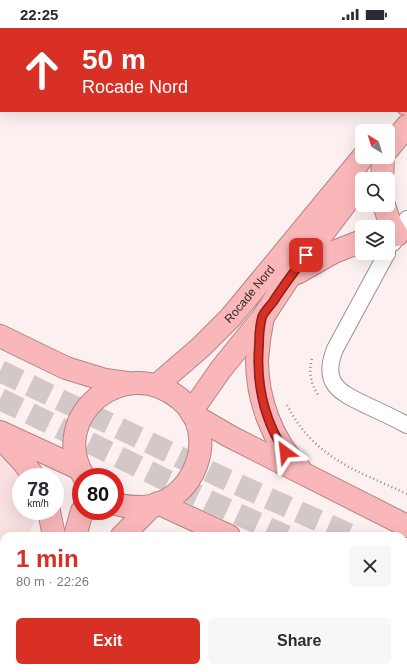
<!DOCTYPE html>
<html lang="en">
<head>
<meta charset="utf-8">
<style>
	body { margin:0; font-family:Helvetica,sans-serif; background:#f7f7f7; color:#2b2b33; height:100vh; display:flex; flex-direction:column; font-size:15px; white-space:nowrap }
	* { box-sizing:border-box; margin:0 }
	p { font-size:13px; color:#7c7c81 }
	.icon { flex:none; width:22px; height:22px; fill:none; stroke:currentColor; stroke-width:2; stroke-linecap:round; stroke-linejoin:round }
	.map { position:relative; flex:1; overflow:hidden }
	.panel { position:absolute; left:0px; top:504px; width:407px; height:140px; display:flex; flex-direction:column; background:#fff; border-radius:12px 12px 0 0; box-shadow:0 4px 16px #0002 }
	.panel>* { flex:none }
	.banner { position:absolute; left:0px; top:0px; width:407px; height:84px; box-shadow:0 4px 16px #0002; background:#d93025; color:#fff; overflow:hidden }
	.needle { width:26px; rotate:322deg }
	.buttons { position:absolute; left:355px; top:96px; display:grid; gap:8px }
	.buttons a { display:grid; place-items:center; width:40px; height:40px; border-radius:6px; background:#fff; box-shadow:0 4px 16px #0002; font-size:20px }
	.speed { position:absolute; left:12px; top:440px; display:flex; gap:8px; font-size:20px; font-weight:700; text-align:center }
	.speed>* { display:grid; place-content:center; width:52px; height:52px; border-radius:50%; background:#fff; box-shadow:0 4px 16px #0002; line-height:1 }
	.speed small { font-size:10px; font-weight:400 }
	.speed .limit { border:6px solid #d22; background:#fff; color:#111 }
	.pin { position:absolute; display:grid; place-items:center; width:34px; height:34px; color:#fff; margin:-17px; border-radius:8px; box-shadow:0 2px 6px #0006 }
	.me { position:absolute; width:44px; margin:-22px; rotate:330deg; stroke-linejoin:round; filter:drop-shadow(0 0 3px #0008) }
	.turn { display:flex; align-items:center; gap:14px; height:84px; padding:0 16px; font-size:18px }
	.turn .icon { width:52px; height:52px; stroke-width:2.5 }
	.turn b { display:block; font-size:28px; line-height:34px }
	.round { display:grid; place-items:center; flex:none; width:42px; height:42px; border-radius:6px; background:#f7f7f7 }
	.overview { display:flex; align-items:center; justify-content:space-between; height:68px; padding:0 16px }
	h1 { font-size:24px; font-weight:700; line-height:30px; color:#d93025 }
	.primary-button { display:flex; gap:8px; margin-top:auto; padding:8px 16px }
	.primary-button a { flex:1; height:46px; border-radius:6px; background:#d93025; color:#fff; font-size:16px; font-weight:700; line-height:46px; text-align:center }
	.primary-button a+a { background:#f7f7f7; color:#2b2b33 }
	.status { display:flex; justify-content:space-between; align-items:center; height:28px; padding:0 20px; background:#fff; direction:ltr }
	.status svg { height:11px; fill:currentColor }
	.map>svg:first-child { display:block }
</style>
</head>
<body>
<div class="status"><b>22:25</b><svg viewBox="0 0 49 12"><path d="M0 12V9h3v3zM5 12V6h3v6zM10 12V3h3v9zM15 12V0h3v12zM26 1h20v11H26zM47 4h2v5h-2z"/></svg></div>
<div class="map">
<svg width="407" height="644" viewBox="0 0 407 644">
	<rect width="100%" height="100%" fill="#fdf0f0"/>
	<path fill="#fae1e1" d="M0,400L21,449V483H39L28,508H4V560L0,569Z
		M95,640H338L350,644H93Z"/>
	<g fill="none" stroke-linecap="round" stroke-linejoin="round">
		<path stroke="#d3c8c8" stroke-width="22" stroke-dasharray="22 11" stroke-linecap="butt" d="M0,343L223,450L353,508
			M0,371L209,473L286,508
			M403,530L407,532
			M403,561L407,562"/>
		<g stroke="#9e8f8f" stroke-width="18">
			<path id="street" d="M393,215L407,191
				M387,225L335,321C321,356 339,364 368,378C381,384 394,390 407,397
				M326,640L336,644"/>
		</g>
		<g stroke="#b28586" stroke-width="24">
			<g id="highway">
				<path d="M406,76L407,75"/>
				<path d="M388,121L407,98"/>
				<path d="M382,151L383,129"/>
				<path d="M384,177L390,195L397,207L388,208"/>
				<path d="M297,245L334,224L362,213"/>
				<path d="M263,289C260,303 258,317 257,332C257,371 272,413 300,441"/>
				<path d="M0,308L66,340L105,352L127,355"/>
				<path id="s1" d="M157,357L201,319L231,289L363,129"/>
				<path d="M191,384L221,341L263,289L288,251L362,154"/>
				<path d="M193,387L231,409L407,498"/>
				<path d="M0,404L78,440"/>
				<path d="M0,409L24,435L34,449"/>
				<path d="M84,449C47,389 124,324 180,371C222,405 194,477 142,479C133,479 123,479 115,475"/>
				<path d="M158,475L229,508"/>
				<path d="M49,483L54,508"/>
				<path d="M75,508L82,483"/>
				<path d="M122,508L151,479"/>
				<path d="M403,587L407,589"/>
				<path d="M8,644L10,640"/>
				<path d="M39,644L41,640"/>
			</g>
		</g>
		<path stroke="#948b8b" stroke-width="2.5" stroke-dasharray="1 3" stroke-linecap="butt" d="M312,331C308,344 311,357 319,368
			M287,377C315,431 356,442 407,466"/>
		<use href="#street" stroke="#fff" stroke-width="16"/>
		<use href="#highway" stroke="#fab7b9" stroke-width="22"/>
	</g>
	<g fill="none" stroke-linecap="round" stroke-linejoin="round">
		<g stroke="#8d1f18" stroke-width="10">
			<path id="route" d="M285,424C264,392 256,355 259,317C259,308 260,297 262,289C264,284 269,279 273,274C283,258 295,243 306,227"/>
		</g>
		<use href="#route" stroke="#d93025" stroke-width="7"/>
	</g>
	<g text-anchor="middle" stroke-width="3" stroke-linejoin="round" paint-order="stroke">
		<g font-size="12" fill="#2d2727" stroke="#fff">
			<text dy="4" stroke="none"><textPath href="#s1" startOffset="130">Rocade Nord</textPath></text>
		</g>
	</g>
</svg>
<div class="buttons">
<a><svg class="needle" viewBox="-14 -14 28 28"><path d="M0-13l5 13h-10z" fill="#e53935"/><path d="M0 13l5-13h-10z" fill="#7c7c81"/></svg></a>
<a><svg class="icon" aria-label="search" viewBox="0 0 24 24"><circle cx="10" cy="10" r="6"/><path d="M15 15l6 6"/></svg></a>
<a><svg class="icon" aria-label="layers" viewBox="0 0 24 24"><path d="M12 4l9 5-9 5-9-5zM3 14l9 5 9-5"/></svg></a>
</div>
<div class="speed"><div>78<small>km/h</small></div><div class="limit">80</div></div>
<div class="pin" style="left:306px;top:227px;background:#d93025"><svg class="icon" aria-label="arrive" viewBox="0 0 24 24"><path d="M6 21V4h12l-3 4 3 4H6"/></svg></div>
<svg class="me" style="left:285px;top:424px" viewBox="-20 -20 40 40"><path d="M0-17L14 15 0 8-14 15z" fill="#d93025" stroke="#fff" stroke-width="4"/></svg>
<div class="banner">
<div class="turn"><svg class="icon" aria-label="ahead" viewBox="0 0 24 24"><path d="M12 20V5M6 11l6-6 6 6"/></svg><div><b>50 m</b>Rocade Nord</div></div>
</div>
<section class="panel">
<div class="overview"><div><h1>1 min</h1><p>80 m · 22:26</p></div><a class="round"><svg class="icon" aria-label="close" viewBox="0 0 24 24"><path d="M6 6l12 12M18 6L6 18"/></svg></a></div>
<div class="primary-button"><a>Exit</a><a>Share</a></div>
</section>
</div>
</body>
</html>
